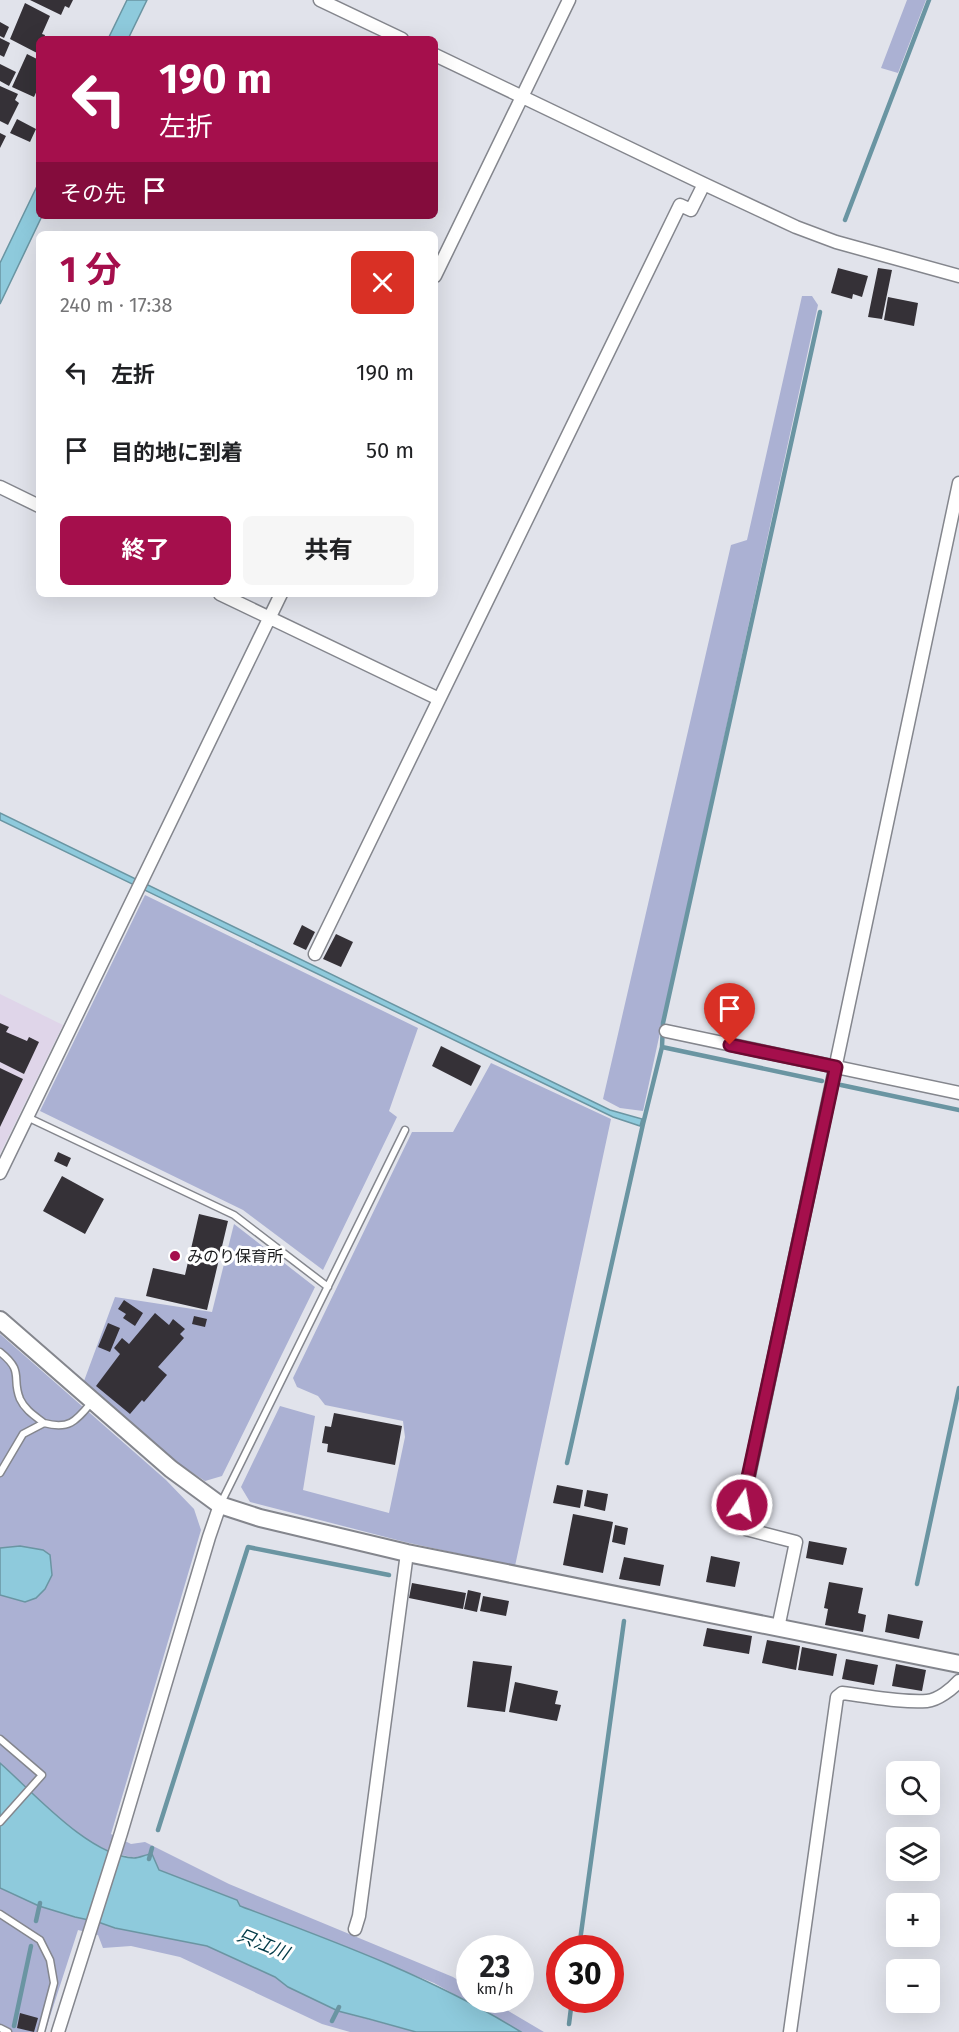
<!DOCTYPE html>
<html lang="ja">
<head>
<meta charset="utf-8">
<style>
	body { margin:0; font-family:"Fira Sans","Noto Sans JP",sans-serif; background:#f6f6f6; color:#202124; height:100vh; display:flex; flex-direction:column; font-size:22px; white-space:nowrap }
	* { box-sizing:border-box; margin:0 }
	p { font-size:20px; color:#757577 }
	.icon { flex:none; width:33px; height:33px; fill:none; stroke:currentColor; stroke-width:2; stroke-linecap:round; stroke-linejoin:round }
	.map { position:relative; flex:1; overflow:hidden }
	.panel { position:absolute; left:36px; top:231px; width:402px; height:366px; display:flex; flex-direction:column; background:#fff; border-radius:9px; box-shadow:0 6px 24px #0002 }
	.panel>* { flex:none }
	.top-card { position:absolute; left:36px; top:36px; width:402px; height:183px; border-radius:9px; box-shadow:0 6px 24px #0002; background:#a50f4c; color:#fff; overflow:hidden }
	.tools { position:absolute; left:886px; top:1761px; display:grid; gap:12px }
	.tools a { display:grid; place-items:center; width:54px; height:54px; border-radius:9px; background:#fff; box-shadow:0 6px 24px #0002; font-size:30px }
	.speed { position:absolute; left:456px; top:1935px; display:flex; gap:12px; font-size:30px; font-weight:700; text-align:center }
	.speed>* { display:grid; place-content:center; width:78px; height:78px; border-radius:50%; background:#fff; box-shadow:0 6px 24px #0002; line-height:1 }
	.speed small { font-size:15px; font-weight:400 }
	.speed .limit { border:9px solid #d22; background:#fff; color:#111 }
	.pin { position:absolute; display:grid; place-items:center; width:51px; height:51px; color:#fff; margin:-62px -26px; border-radius:50% 50% 50% 0; rotate:-45deg; box-shadow:0 0 6px #0007 }
	.pin .icon { rotate:45deg }
	.me { position:absolute; width:66px; margin:-33px; rotate:12deg; stroke-linejoin:round; filter:drop-shadow(0 0 4px #0008) }
	.turn { display:flex; align-items:center; gap:21px; height:126px; padding:0 24px; font-size:27px }
	.turn .icon { width:78px; height:78px; stroke-width:2.5 }
	.turn b { display:block; font-size:42px; line-height:51px }
	.then { display:flex; align-items:center; height:57px; padding:0 24px; background:#0003; gap:12px; font-size:22px }
	.round { display:grid; place-items:center; flex:none; width:63px; height:63px; border-radius:9px; background:#f6f6f6 }
	.head { display:flex; align-items:center; justify-content:space-between; height:102px; padding:0 24px }
	h1 { font-size:36px; font-weight:700; line-height:45px; color:#a50f4c }
	.action { display:flex; gap:12px; margin-top:auto; padding:12px 24px }
	.action a { flex:1; height:69px; border-radius:9px; background:#a50f4c; color:#fff; font-size:24px; font-weight:700; line-height:69px; text-align:center }
	.action a+a { background:#f6f6f6; color:#202124 }
	ul { padding:0; list-style:none }
	li { display:flex; align-items:center; gap:18px; height:78px; padding:0 24px }
	li div { flex:1 }
	li b { display:block; font-size:22px }
	li em { font-style:normal }
	.map>svg:first-child { display:block }
</style>
</head>
<body>
<div class="map">
<svg width="959" height="2032" viewBox="0 0 959 2032">
	<rect width="100%" height="100%" fill="#e1e3eb"/>
	<path fill="#dfd5e9" d="M0,994L63,1025L0,1154Z"/>
	<path fill="#abb1d3" d="M907,0H926L898,73L881,68Z
		M802,296H812L818,305L643,1111L620,1108L603,1099L731,545L747,540Z
		M145,895L418,1028L389,1111L397,1117L323,1270L243,1210L40,1111Z
		M491,1063L611,1119L515,1566L405,1542L250,1502L241,1487L280,1406L315,1416L303,1490L389,1513L405,1437L403,1421L325,1405L318,1396L297,1387L293,1378L412,1132H453Z
		M234,1224L315,1287L222,1476L205,1481L165,1455L84,1381L115,1297L212,1312Z
		M0,1334L166,1480L194,1509L201,1530L111,1834L131,1844L145,1842L229,1884L453,1977L469,1987L470,2000H490L544,2032H521L434,1983L240,1906L237,1900L159,1870L149,1854L136,1858L122,1855L98,1922L115,1928L207,1946L275,1977L288,1987L338,2011L416,2032H350L322,2024L180,1957L131,1946L103,1948L98,1935L78,1930L45,2032H0Z"/>
	<path fill="#8ecadc" stroke="#6a95a2" stroke-width="1.5" d="M127,0H147L128,39H108Z
		M39,182V216H42L0,304V263Z
		M0,813L610,1110L642,1119L640,1126L613,1117L0,820Z
		M20,1546L43,1550L50,1555L52,1575L45,1589L36,1598L25,1602L0,1595V1548Z
		M0,1763C33,1792 89,1856 134,1858C140,1858 146,1854 152,1854L159,1870L237,1900L240,1906C336,1942 434,1978 521,2032H416L369,2019L338,2011L288,1987L275,1977L207,1946L115,1928L98,1922L75,1917L39,1906L0,1888Z"/>
	<g fill="none" stroke-linecap="round" stroke-linejoin="round">
		<path stroke="#6a95a2" stroke-width="4.5" d="M845,220L929,0
			M662,1047L663,1023L820,312
			M841,1085L959,1110
			M643,1124L662,1047L822,1081
			M567,1463L643,1124
			M917,1584L959,1388
			M158,1830L248,1547L389,1575
			M149,1859L152,1848
			M36,1921L40,1903
			M579,1948L624,1621
			M332,2021L339,2007
			M569,2024L572,2000
			M14,2026L31,1946"/>
	</g>
	<path fill="#353137" d="M30,0H73L69,8L65,6L61,15Z
		M25,3L50,16L42,34L45,35L44,39H39L37,53L10,39Z
		M0,22L9,27L4,38L0,36Z
		M0,38L10,43L4,57L0,55Z
		M27,54L39,60V86L34,97L12,87Z
		M0,64L16,72L9,86L0,81Z
		M0,86L18,94L15,100L19,103L8,125L0,121Z
		M17,119L36,129L30,142L10,133Z
		M0,133L6,136L0,148Z
		M838,268L868,276L862,297L853,294L852,299L831,293Z
		M878,268L892,270L882,319L868,317Z
		M888,297L918,303L914,326L884,320Z
		M302,925L315,932L306,950L293,944Z
		M336,934L353,942L341,967L323,959Z
		M0,1023L9,1027L6,1032L27,1041L29,1037L39,1042L24,1074L0,1062Z
		M441,1046L481,1066L471,1086L432,1066Z
		M0,1068L23,1079L0,1127Z
		M58,1152L71,1158L67,1167L54,1161Z
		M62,1176L104,1199L85,1234L43,1211Z
		M199,1214L228,1221L207,1310L146,1296L153,1268L185,1275Z
		M124,1300L143,1313L135,1326L123,1318L126,1314L118,1309Z
		M155,1313L169,1325L173,1319L185,1329L180,1334L184,1338L158,1367L167,1375L144,1402L142,1400L130,1414L96,1386L120,1354L114,1348L122,1338L129,1344Z
		M194,1316L207,1319L205,1327L192,1324Z
		M108,1323L120,1328L110,1352L98,1347Z
		M334,1413L402,1426L395,1465L327,1452L328,1444L322,1443L325,1426L331,1427Z
		M557,1485L583,1490L580,1508L553,1503Z
		M587,1490L608,1494L605,1511L584,1506Z
		M573,1514L613,1522L603,1573L563,1565Z
		M615,1525L628,1528L625,1545L612,1542Z
		M809,1541L847,1548L843,1565L806,1558Z
		M711,1556L740,1562L735,1587L706,1582Z
		M624,1557L664,1565L660,1586L619,1579Z
		M829,1582L863,1588L858,1613L866,1615L863,1632L825,1625L828,1609L824,1608Z
		M412,1583L466,1593L463,1609L409,1598Z
		M468,1590L481,1593L477,1612L464,1609Z
		M483,1596L509,1601L506,1616L480,1611Z
		M888,1614L923,1621L919,1639L885,1632Z
		M707,1628L752,1636L749,1654L703,1646Z
		M767,1640L800,1646L796,1670L762,1663Z
		M802,1647L837,1654L833,1676L798,1670Z
		M846,1659L878,1665L874,1685L842,1679Z
		M473,1661L512,1666L505,1712L467,1707Z
		M896,1664L926,1670L922,1691L892,1686Z
		M515,1682L558,1691L555,1704L561,1705L557,1721L509,1712Z
		M20,2013L38,2018L34,2032L17,2028Z"/>
	<g fill="none" stroke-linecap="round" stroke-linejoin="round">
		<g stroke="#84868d" stroke-width="9">
			<path id="lane" d="M27,1117L234,1215L328,1287
				M0,1352C25,1372 11,1377 20,1399C25,1410 35,1416 44,1423
				M0,1473L23,1434L44,1423C69,1430 76,1421 91,1403
				M220,1505L405,1130
				M0,1739L42,1775L0,1822
				M0,1914L40,1940L50,1960L54,1983L41,2032
				M0,2028L8,2032"/>
		</g>
		<g stroke="#84868d" stroke-width="15">
			<path id="street" d="M320,0L402,39
				M435,55L704,184L796,227L836,242L959,276
				M435,276L569,0
				M0,487L39,506
				M220,594L439,699
				M315,954L680,205L691,210L704,184
				M666,1031L959,1093
				M0,1173L281,594
				M778,1628L796,1542L738,1527L959,483
				M355,1929L359,1916L407,1553
				M58,2032L121,1833L209,1537L220,1505
				M790,2032L837,1697L842,1693C869,1696 901,1703 927,1701C938,1700 952,1689 959,1681"/>
		</g>
		<g stroke="#84868d" stroke-width="20">
			<path id="secondary" d="M0,1320L171,1469L220,1505L260,1518L407,1553L959,1664"/>
		</g>
		<use href="#lane" stroke="#fff" stroke-width="6"/>
		<use href="#street" stroke="#fff" stroke-width="12"/>
		<use href="#secondary" stroke="#fff" stroke-width="16"/>
	</g>
	<g fill="none" stroke-linecap="round" stroke-linejoin="round">
		<g stroke="#6b0a31" stroke-width="15">
			<path id="route" d="M730,1045L836,1067L742,1505"/>
		</g>
		<use href="#route" stroke="#a50f4c" stroke-width="10"/>
	</g>
	<circle fill="#a50f4c" stroke="#fff" stroke-width="2" cx="175" cy="1256" r="6"/>
	<g text-anchor="middle" stroke-width="6" stroke-linejoin="round" paint-order="stroke">
		<g font-size="16" fill="#17181a" stroke="#fff" text-anchor="start">
			<text x="187" y="1262">みのり保育所</text>
		</g>
		<g font-size="18" font-style="italic" fill="#003946" stroke="#fff">
			<text transform="translate(263 1944) rotate(22)" y="6">只江川</text>
		</g>
	</g>
</svg>
<div class="tools">
<a><svg class="icon" aria-label="search" viewBox="0 0 24 24"><circle cx="10" cy="10" r="6"/><path d="M15 15l6 6"/></svg></a>
<a><svg class="icon" aria-label="layers" viewBox="0 0 24 24"><path d="M12 4l9 5-9 5-9-5zM3 14l9 5 9-5"/></svg></a>
<a>+</a>
<a>−</a>
</div>
<div class="speed"><div>23<small>km/h</small></div><div class="limit">30</div></div>
<div class="pin" style="left:730px;top:1045px;background:#d93025"><svg class="icon" aria-label="arrive" viewBox="0 0 24 24"><path d="M6 21V4h12l-3 4 3 4H6"/></svg></div>
<svg class="me" style="left:742px;top:1505px" viewBox="-20 -20 40 40"><circle r="17" fill="#a50f4c" stroke="#fff" stroke-width="3"/><path d="M0-11L8 9 0 5-8 9z" fill="#fff"/></svg>
<div class="top-card">
<div class="turn"><svg class="icon" aria-label="left" viewBox="0 0 24 24"><path d="M17 20v-9H6M10 6l-5 5 5 5"/></svg><div><b>190 m</b>左折</div></div>
<div class="then">その先<svg class="icon" aria-label="arrive" viewBox="0 0 24 24"><path d="M6 21V4h12l-3 4 3 4H6"/></svg></div>
</div>
<section class="panel">
<div class="head"><div><h1>1 分</h1><p>240 m · 17:38</p></div><a class="round" style="background:#d93025;color:#fff"><svg class="icon" aria-label="close" viewBox="0 0 24 24"><path d="M6 6l12 12M18 6L6 18"/></svg></a></div>
<ul>
<li><svg class="icon" aria-label="left" viewBox="0 0 24 24"><path d="M17 20v-9H6M10 6l-5 5 5 5"/></svg><div><b>左折</b></div><em>190 m</em></li>
<li><svg class="icon" aria-label="arrive" viewBox="0 0 24 24"><path d="M6 21V4h12l-3 4 3 4H6"/></svg><div><b>目的地に到着</b></div><em>50 m</em></li>
</ul>
<div class="action"><a>終了</a><a>共有</a></div>
</section>
</div>
</body>
</html>
